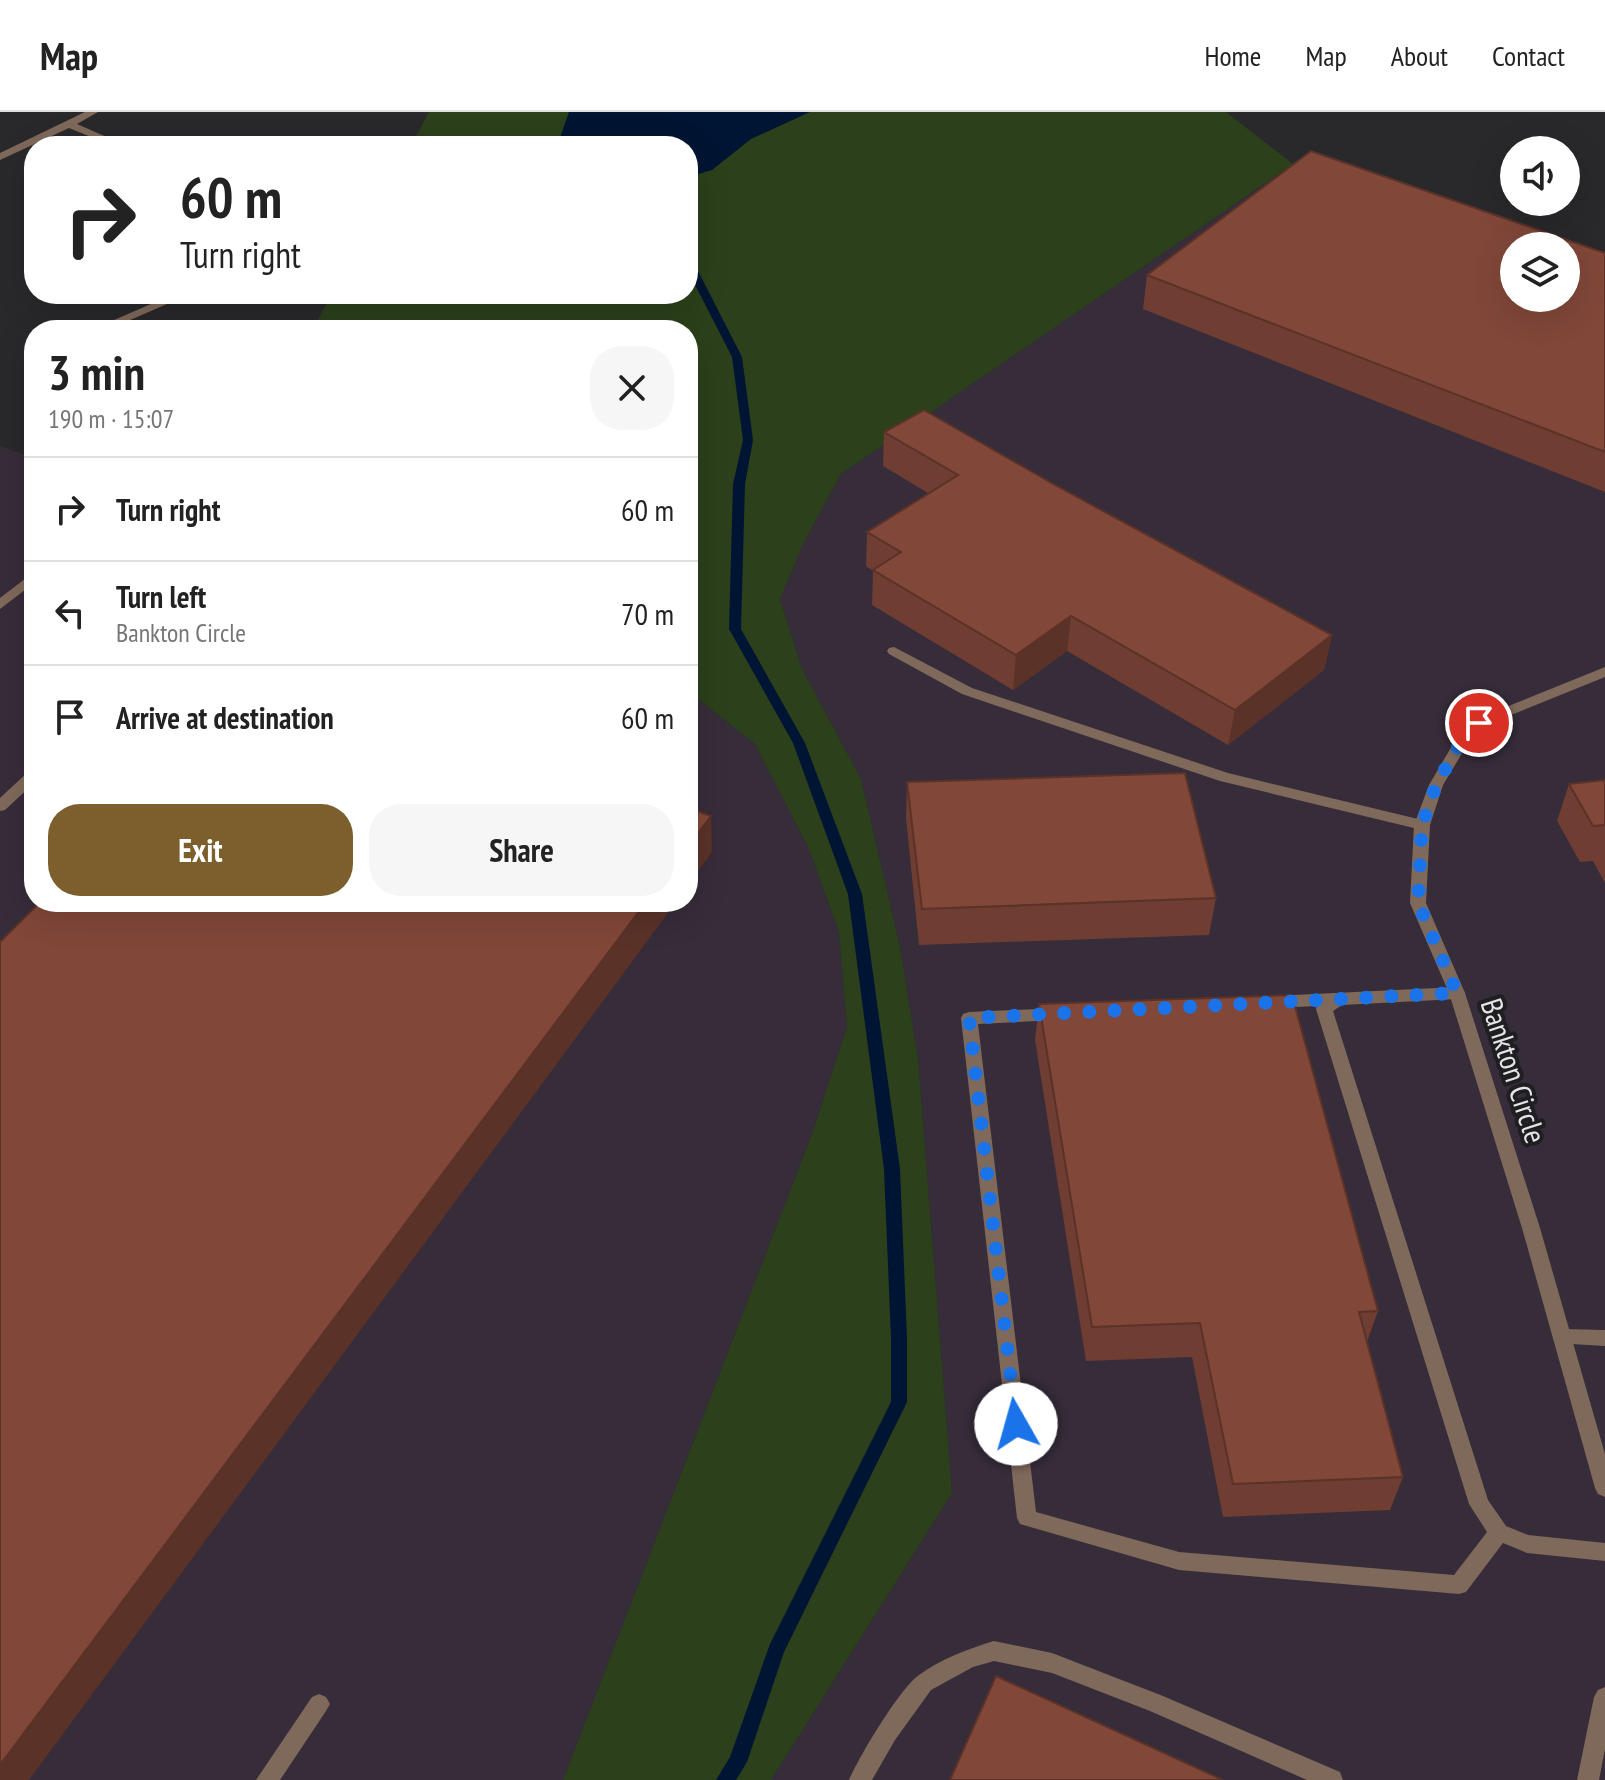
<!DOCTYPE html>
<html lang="en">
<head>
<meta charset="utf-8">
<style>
	body { margin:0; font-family:"PT Sans Narrow",sans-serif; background:#f6f6f6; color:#222; height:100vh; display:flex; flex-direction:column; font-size:30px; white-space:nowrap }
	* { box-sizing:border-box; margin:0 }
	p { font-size:26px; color:#767676 }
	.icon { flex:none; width:44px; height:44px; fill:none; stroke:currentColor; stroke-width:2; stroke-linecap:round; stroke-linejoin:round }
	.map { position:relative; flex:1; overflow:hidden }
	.panel { position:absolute; left:24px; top:208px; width:674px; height:592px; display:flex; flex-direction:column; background:#fff; border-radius:32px; box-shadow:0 8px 32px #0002 }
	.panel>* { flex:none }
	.banner { position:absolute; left:24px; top:24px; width:674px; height:168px; border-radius:32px; box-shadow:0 8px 32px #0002; background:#fff; color:#222; overflow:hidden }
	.tools { position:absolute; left:1500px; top:24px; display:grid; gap:16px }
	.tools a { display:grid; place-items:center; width:80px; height:80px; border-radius:50%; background:#fff; box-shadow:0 8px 32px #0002; font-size:40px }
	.pin { position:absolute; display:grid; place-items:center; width:68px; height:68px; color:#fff; margin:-34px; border:4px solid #fff; border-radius:50%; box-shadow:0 2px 8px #0007 }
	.me { position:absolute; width:88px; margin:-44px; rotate:353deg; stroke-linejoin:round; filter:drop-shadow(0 0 6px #0008) }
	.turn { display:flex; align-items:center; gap:28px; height:168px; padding:0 24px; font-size:36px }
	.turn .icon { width:104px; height:104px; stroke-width:2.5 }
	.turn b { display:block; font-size:56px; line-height:68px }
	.round { display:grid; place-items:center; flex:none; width:84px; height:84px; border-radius:32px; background:#f6f6f6 }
	.head { display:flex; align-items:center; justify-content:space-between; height:136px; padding:0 24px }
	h1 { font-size:48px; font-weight:700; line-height:60px }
	.cta { display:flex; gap:16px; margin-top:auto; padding:16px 24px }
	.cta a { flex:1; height:92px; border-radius:32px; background:#7c5f2c; color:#fff; font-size:32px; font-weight:700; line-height:92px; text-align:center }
	.cta a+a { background:#f6f6f6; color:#222 }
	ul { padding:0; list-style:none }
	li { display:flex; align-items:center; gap:24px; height:104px; padding:0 24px; border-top:2px solid #e0e0e0 }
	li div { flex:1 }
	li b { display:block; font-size:30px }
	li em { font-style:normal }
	header { display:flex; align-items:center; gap:48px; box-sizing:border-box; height:112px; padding:0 40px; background:#fff; border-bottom:2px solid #e0e0e0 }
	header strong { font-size:38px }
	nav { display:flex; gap:44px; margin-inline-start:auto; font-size:28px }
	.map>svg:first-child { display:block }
</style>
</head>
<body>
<header>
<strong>Map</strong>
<nav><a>Home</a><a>Map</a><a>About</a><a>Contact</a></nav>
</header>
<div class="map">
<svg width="1605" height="1668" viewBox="0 0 1605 1668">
	<rect width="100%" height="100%" fill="#29292c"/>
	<path fill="#372c3a" d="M1293,52L1543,134H1514V186H1566L1605,154V1668H771L952,1381L918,946L900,835L861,667L802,557L780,487L805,428L841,362Z
		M0,334L34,346V790H688V579L755,632L809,737L839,820L847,915L812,1022L563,1668H0Z"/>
	<path fill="#2c401b" d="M429,0H1226L1293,52L841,362L805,428L780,487L802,557L861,667L900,835L918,946L952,1381L771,1668H563L812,1022L847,915L839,820L809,737L755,632L688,579V218H307L314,215L332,182H688V34H411Z"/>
	<path fill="#001533" d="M569,0H810L751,27L712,58L688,65V34H557Z"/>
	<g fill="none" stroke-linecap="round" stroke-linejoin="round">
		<path fill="#001533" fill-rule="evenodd" d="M688,146L693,149L742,245L753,328L745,372L741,517L805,631L862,782L900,1057L907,1226V1290L784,1540L747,1650L736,1668H716L730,1645L770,1532L891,1290V1226L884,1057L848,782L793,631L729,517L733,372L743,328L732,245L688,159Z"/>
		<path fill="#7f695a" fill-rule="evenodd" d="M34,460V471L0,497V486Z
			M894,535L972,576L1228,661L1422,708L1430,713L1422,718L1220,669L962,582L889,542L887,539L889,536Z
			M34,658V671L5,698L0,699V686L29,659Z
			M1457,875L1463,877L1465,881L1463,885L1457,887L1342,893L1333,899L1488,1388L1506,1414L1528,1423L1605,1431V1449L1527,1441L1503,1431L1466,1480L1459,1482L1179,1458L1020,1412L1017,1406L961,906L963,902L969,900L1059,896L1065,898L1067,902L1065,906L1059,908L978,912L1036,1400L1179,1440L1454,1463L1487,1420L1469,1392L1316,897L1317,894L1274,896L1268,894L1266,890L1268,886L1274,884Z
			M1562,1217L1605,1218V1234L1555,1231L1553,1225L1555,1219Z
			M994,1529L1052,1541L1163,1584L1340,1660L1343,1668H1307L1150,1599L1052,1561L994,1549L973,1555L931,1578L895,1628L872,1668H849C859,1645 900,1576 919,1563C941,1547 968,1537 994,1529Z
			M319,1582L326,1585L330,1592L326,1599L280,1668H256L312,1585Z"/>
		<path fill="#7f695a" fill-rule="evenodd" d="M85,0H98L77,12L127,34H113L69,16L0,48V41Z
			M174,182H190L107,218H91Z
			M1605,555V565L1484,614L1467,633L1443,673L1430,713L1426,791L1465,881L1540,1116L1605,1342V1385L1598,1382L1595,1376L1522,1116L1449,881L1410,791L1414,713L1429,673L1456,627L1474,608Z
			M1605,1575V1637L1599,1668H1577L1594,1585L1598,1578Z"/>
	</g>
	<path fill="#6f3d31" d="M1605,141V380L1143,197L1147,163Z
		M884,320L1055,373L1332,523L1324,558L1228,633L1067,539L1013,578L872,493L873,459L866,454L867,420L928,381L883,354Z
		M1605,668V771L1593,749L1580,750L1557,709L1569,672Z
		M907,670L1216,786L1209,823L919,833L906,706Z
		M1039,892L1378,1199L1367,1230L1403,1365L1390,1398L1223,1405L1192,1245L1086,1249L1035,928Z"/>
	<path fill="#5a3228" d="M1071,504L1067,539L1013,578L1016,543Z
		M1332,523L1324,558L1228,633L1235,598Z
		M711,704L712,740L688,773V734Z
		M646,790H676L29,1668H0V1653Z"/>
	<path fill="#814739" stroke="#5a3228" stroke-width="2" fill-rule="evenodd" d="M1311,39L1605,141V340L1147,163ZM1514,134H1566V186H1514Z
		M924,298L1055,373L1332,523L1235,598L1071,504L1016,543L873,458L901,440L867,420L958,363L884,320Z
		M1185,661L1216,786L922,797L907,670Z
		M1605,668V713L1593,714L1569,672Z
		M688,696L711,704L688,734Z
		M40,790H646L0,1653V830Z
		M1292,883L1378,1199L1359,1200L1403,1365L1233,1372L1200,1211L1092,1215L1039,892Z
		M996,1564L1223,1668H950Z"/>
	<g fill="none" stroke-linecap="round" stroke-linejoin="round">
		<path stroke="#1a73e8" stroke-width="14" stroke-dasharray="0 25.2" d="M1016,1312L969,906L1457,881L1418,791L1422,713L1436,673L1461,630L1479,611"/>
	</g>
	<g text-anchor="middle" stroke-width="8" stroke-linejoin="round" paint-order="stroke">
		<g font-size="30" fill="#e5e5e7" stroke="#1f1f22">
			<text transform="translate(1513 959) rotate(72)" y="10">Bankton Circle</text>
		</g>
	</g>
</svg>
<div class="tools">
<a><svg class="icon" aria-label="sound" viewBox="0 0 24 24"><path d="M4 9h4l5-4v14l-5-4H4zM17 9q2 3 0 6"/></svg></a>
<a><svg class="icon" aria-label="layers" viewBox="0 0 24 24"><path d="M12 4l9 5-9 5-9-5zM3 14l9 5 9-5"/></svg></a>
</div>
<div class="pin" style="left:1479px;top:611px;background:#d93025"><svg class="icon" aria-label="arrive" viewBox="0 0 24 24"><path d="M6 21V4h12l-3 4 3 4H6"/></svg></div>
<svg class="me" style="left:1016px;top:1312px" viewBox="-20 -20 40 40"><circle r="19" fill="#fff"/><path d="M0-13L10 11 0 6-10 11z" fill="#1a73e8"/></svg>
<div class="banner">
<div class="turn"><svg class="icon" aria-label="right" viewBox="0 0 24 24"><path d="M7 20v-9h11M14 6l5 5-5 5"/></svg><div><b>60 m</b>Turn right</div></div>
</div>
<section class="panel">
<div class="head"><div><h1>3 min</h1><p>190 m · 15:07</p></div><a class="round"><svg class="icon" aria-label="close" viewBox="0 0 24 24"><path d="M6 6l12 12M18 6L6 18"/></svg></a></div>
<ul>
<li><svg class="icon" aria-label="right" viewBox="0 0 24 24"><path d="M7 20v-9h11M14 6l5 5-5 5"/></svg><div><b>Turn right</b></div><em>60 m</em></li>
<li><svg class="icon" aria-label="left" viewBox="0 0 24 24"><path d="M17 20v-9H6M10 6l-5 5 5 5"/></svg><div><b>Turn left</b><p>Bankton Circle</p></div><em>70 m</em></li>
<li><svg class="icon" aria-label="arrive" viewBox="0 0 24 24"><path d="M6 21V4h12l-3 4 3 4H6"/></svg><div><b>Arrive at destination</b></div><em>60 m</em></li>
</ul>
<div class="cta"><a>Exit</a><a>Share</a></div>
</section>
</div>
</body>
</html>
